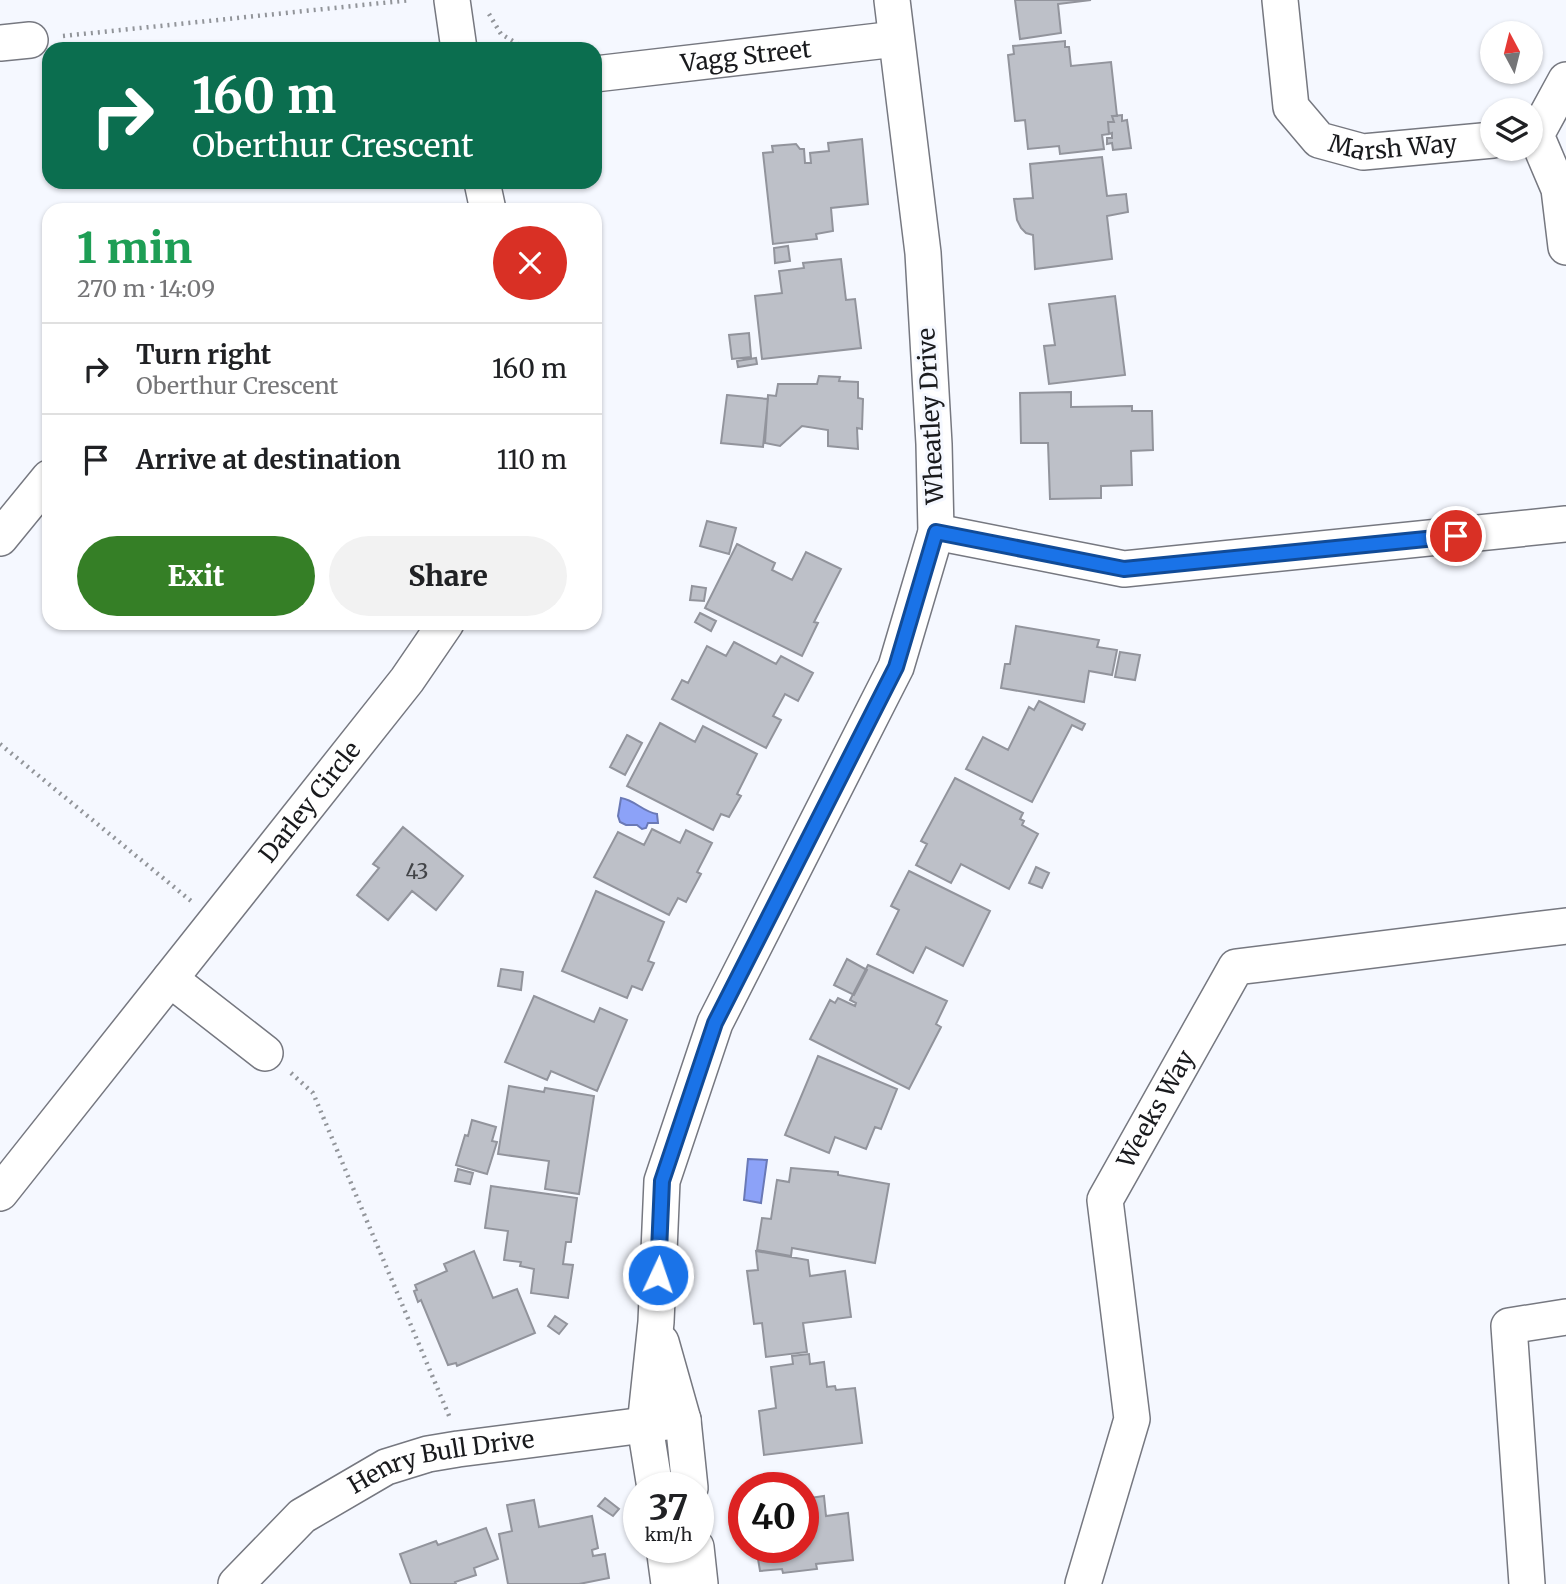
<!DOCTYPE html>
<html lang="en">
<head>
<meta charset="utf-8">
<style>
	body { margin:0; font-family:Merriweather,serif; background:#f2f2f2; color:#202124; height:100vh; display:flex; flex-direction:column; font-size:26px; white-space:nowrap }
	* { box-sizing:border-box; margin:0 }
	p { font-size:23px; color:#757577 }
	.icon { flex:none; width:38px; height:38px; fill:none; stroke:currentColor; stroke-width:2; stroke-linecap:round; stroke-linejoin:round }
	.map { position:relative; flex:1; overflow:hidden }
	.panel { position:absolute; left:42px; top:203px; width:560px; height:427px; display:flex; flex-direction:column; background:#fff; border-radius:21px; box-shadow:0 2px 5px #0004 }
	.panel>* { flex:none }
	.hud { position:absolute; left:42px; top:42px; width:560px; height:147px; border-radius:21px; box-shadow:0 2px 5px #0004; background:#0b6e4f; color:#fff; overflow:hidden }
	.needle { width:46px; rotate:353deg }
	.controls { position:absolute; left:1480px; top:21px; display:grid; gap:14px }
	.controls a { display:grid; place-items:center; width:63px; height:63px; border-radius:50%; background:#fff; box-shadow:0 2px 5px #0004; font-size:35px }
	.speed { position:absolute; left:623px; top:1472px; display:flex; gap:14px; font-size:35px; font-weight:700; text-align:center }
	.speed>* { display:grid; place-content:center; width:91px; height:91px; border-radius:50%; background:#fff; box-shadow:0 2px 5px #0004; line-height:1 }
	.speed small { font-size:18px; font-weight:400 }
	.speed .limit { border:10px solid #d22; background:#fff; color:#111 }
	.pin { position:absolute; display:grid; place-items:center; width:60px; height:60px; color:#fff; margin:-30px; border:4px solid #fff; border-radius:50%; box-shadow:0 2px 7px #0007 }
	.me { position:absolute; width:77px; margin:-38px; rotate:3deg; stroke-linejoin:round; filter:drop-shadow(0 0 5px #0008) }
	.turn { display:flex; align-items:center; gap:24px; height:147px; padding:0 35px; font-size:32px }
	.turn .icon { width:91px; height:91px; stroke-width:2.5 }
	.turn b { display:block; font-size:49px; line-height:60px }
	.round { display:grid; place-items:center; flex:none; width:74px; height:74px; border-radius:37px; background:#f2f2f2 }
	.summary { display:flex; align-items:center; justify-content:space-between; height:119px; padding:0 35px }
	h1 { font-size:42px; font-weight:800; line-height:52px; color:#1e9e55 }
	.cta { display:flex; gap:14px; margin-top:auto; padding:14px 35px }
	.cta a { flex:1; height:80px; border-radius:42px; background:#357f26; color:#fff; font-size:28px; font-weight:800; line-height:80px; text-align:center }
	.cta a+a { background:#f2f2f2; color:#202124 }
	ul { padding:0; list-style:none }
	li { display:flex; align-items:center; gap:21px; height:91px; padding:0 35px; border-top:2px solid #e0e0e0 }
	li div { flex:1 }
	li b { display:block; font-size:26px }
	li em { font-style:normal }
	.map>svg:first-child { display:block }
</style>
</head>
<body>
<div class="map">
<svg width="1566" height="1584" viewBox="0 0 1566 1584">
	<rect width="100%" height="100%" fill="#f5f8ff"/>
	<path fill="#8ca2f8" stroke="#6a79b6" stroke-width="2" d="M621,798C635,800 643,812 657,814L658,823H648L646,828L642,829L637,825H626L620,822L618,816Z
		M748,1159L767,1160L761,1203L744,1200Z"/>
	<path fill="#bdc0c8" stroke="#92949c" stroke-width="2" d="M1015,0H1091L1058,4L1061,33L1020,39Z
		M1065,41V47H1069L1071,66L1111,62L1117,116H1112L1114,122H1108L1109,134L1102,135L1104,149L1060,154L1059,146L1028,149L1025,120L1015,121L1008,55L1014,54L1013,46Z
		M1122,115V121L1127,120L1131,148L1113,150L1112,143L1107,144V138H1112V133L1109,134L1108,122H1114L1112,116Z
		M862,139L868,204L831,208L833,231L816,234L817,239L773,244L763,153L773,152L772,146L796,144L800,149H804L805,163H811L810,153L829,151L828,143Z
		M1102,157L1107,196L1126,194L1128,212L1107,216L1112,259L1035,269L1033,235L1026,233L1021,228L1017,220L1014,199L1033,198L1030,164Z
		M788,246L790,261L775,263L774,248Z
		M841,259L846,300L855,299L861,348L762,359L755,296L782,293L779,271L804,268L803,263Z
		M1115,296L1125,375L1049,384L1044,346L1055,345L1049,304Z
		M749,333L751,357L732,359L729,335Z
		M756,358L757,364L738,367L737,361Z
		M819,376L840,377L839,381L858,382V398L863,399L862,429L857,428L858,449L828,446V430L802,426L780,446L765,443L768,395L776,396L778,384H817Z
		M1071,392V407L1132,406V411H1152L1153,450L1131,451L1132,485L1101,486V498L1050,499L1048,443H1021L1020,393Z
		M727,395L768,399L763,447L721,443Z
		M707,521L736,528L729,554L700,546Z
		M737,544L775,563L772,570L792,580L806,552L841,569L814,622L818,623L802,656L705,608Z
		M692,586L706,588L704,601L690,600Z
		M700,613L716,621L711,631L695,622Z
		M1016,626L1099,640L1097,647L1117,650L1112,675L1089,671L1084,702L1001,688L1005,664H1010Z
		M734,642L776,664L781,656L813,673L798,701L785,694L773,716L781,720L766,748L672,699L682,680L688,683L707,646L726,656Z
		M1120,652L1140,655L1135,680L1115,677Z
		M1039,701L1085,724L1082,730L1072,725L1032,802L966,769L983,737L1008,750L1029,707L1034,710Z
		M660,723L695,742L703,726L757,754L737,794L741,796L729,817L721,814L713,830L627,786Z
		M627,735L642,743L625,775L610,767Z
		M955,778L1023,813L1020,819L1024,821L1022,825L1038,834L1009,889L961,864L951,883L916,865L927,844L921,841Z
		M403,827L463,876L436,910L412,891L388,920L357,895L379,868L373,864Z
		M652,829L680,843L686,830L712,843L697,872L701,874L686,902L678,898L669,915L594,877L618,832L644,845Z
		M1036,867L1049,873L1042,888L1029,883Z
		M909,871L990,911L963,966L926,947L913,973L877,954L899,910L891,906Z
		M596,891L664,922L648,961L654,963L642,990L632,986L627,998L562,971Z
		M847,959L867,970L854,995L834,985Z
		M868,965L947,1001L936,1024L941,1027L909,1089L810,1039L830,1000L835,1003L838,998L855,1006L856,1003L850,1000Z
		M501,969L523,972L521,990L498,986Z
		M534,996L594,1022L600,1008L627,1020L597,1091L551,1071L547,1080L505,1062Z
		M818,1056L897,1089L881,1129L875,1127L866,1149L835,1137L829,1153L785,1135Z
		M509,1086L544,1092L545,1088L594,1096L579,1194L545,1189L549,1161L498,1154Z
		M472,1120L496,1127L492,1141L497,1142L487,1174L456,1165L465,1135L468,1136Z
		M791,1168L838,1172V1175L889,1184L875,1263L792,1248L791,1256L757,1250L762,1218L771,1219L777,1180L789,1182Z
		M458,1169L473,1173L470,1184L455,1181Z
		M491,1186L577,1198L571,1242H566L563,1264L573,1265L568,1298L531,1293L534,1269L520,1266L521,1262L504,1260L508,1231L485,1228Z
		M474,1251L493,1298L517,1289L535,1333L457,1366L456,1363L448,1365L421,1300L418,1302L414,1291L417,1290L415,1285L447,1271L444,1264Z
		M756,1251L808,1260L810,1276L845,1271L851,1317L803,1323L807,1352L766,1357L762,1323L754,1324L747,1271L758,1270Z
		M555,1316L567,1324L559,1334L548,1326Z
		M809,1354L810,1364L824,1362L827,1387L835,1386L836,1390L855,1388L862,1443L764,1455L759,1411L776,1408L771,1367L793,1364L792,1356Z
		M824,1496L826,1516L848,1513L853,1560L816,1564L817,1569L783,1573L782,1569L760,1571L756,1547H803V1499Z
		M605,1498L619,1509L613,1516L598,1506Z
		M534,1500L539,1527L592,1516L598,1548L592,1550L593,1556L605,1554L609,1578L579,1584H508L499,1534L512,1531L507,1505Z
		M486,1528L498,1559L474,1568L476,1575L455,1582L456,1584H411L400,1554L436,1541L438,1545Z"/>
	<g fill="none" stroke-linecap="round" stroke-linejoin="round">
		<g stroke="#767880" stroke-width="38">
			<g id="minor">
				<path d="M452,0L459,49"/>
				<path id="s1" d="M1280,0L1291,107L1319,140L1363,152L1493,140"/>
				<path d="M0,43L30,40"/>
				<path id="s2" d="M595,74L896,39"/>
				<path d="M1566,80L1536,135L1559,189L1566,247"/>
				<path d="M482,182L488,210"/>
				<path d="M936,532L1124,569L1566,524"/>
				<path d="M0,538L49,478"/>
				<path d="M170,979L265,1053"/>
				<path id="s3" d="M0,1193L407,680L446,623"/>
				<path d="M661,1342L683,1420L690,1488"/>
				<path d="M655,1488L645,1426L656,1322L662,1181L715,1023L896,667L936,532L934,444L923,253L892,0"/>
				<path d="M664,1547L669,1584"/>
				<path d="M696,1547L700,1584"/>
				<path id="s4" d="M236,1584L302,1516L386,1467L428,1454L458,1449L683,1420"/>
				<path id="s5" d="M1083,1584L1132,1419L1105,1200L1236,967L1566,926"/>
				<path d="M1527,1584L1509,1326L1566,1317"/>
			</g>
		</g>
		<path stroke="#92959a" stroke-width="4.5" stroke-dasharray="2 5" stroke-linecap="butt" d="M489,14L501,34L526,49
			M63,36L411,0
			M0,744L191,901
			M291,1073L313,1093L450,1418"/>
		<use href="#minor" stroke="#fff" stroke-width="35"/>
	</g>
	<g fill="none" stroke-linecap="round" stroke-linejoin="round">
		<g stroke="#114b97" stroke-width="18">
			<path id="route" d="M658,1275L662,1181L715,1023L896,667L936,532L1124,569L1456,536"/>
		</g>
		<use href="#route" stroke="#1a73e8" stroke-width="12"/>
	</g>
	<g text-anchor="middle" stroke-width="6" stroke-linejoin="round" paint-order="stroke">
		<g font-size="21" fill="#424448">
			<text x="417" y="879">43</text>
		</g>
		<g font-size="24" fill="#191a1d" stroke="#f5f8ff">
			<text dy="8" stroke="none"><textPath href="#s2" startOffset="152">Vagg Street</textPath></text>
			<text dy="8" stroke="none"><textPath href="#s1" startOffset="226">Marsh Way</textPath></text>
			<text transform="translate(931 416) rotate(-93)" y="8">Wheatley Drive</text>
			<text dy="8" stroke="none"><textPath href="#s3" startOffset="499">Darley Circle</textPath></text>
			<text dy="8" stroke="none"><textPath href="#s5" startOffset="497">Weeks Way</textPath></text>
			<text dy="8" stroke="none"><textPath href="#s4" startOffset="247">Henry Bull Drive</textPath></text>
		</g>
	</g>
</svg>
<div class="controls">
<a><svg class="needle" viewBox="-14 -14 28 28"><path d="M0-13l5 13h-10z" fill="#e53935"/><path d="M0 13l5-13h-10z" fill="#757577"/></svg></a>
<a><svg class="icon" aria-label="layers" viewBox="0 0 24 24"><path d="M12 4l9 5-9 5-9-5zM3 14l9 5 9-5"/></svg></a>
</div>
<div class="speed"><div>37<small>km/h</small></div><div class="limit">40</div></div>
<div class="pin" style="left:1456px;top:536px;background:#d93025"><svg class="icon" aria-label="arrive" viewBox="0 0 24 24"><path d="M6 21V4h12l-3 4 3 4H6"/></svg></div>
<svg class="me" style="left:658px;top:1275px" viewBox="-20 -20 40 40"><circle r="17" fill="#1a73e8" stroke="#fff" stroke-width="3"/><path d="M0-11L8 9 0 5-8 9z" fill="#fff"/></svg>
<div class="hud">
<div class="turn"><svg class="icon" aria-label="right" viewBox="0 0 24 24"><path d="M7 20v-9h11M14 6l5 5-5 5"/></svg><div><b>160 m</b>Oberthur Crescent</div></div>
</div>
<section class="panel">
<div class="summary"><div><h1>1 min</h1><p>270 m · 14:09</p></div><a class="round" style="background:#d93025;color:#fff"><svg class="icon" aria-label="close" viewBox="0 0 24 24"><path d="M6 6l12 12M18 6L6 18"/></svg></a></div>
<ul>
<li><svg class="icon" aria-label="right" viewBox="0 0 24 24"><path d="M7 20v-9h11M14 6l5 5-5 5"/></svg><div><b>Turn right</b><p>Oberthur Crescent</p></div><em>160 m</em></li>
<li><svg class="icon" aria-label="arrive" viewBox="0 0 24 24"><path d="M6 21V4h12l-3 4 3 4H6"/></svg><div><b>Arrive at destination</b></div><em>110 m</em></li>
</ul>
<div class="cta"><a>Exit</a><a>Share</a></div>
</section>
</div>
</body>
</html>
